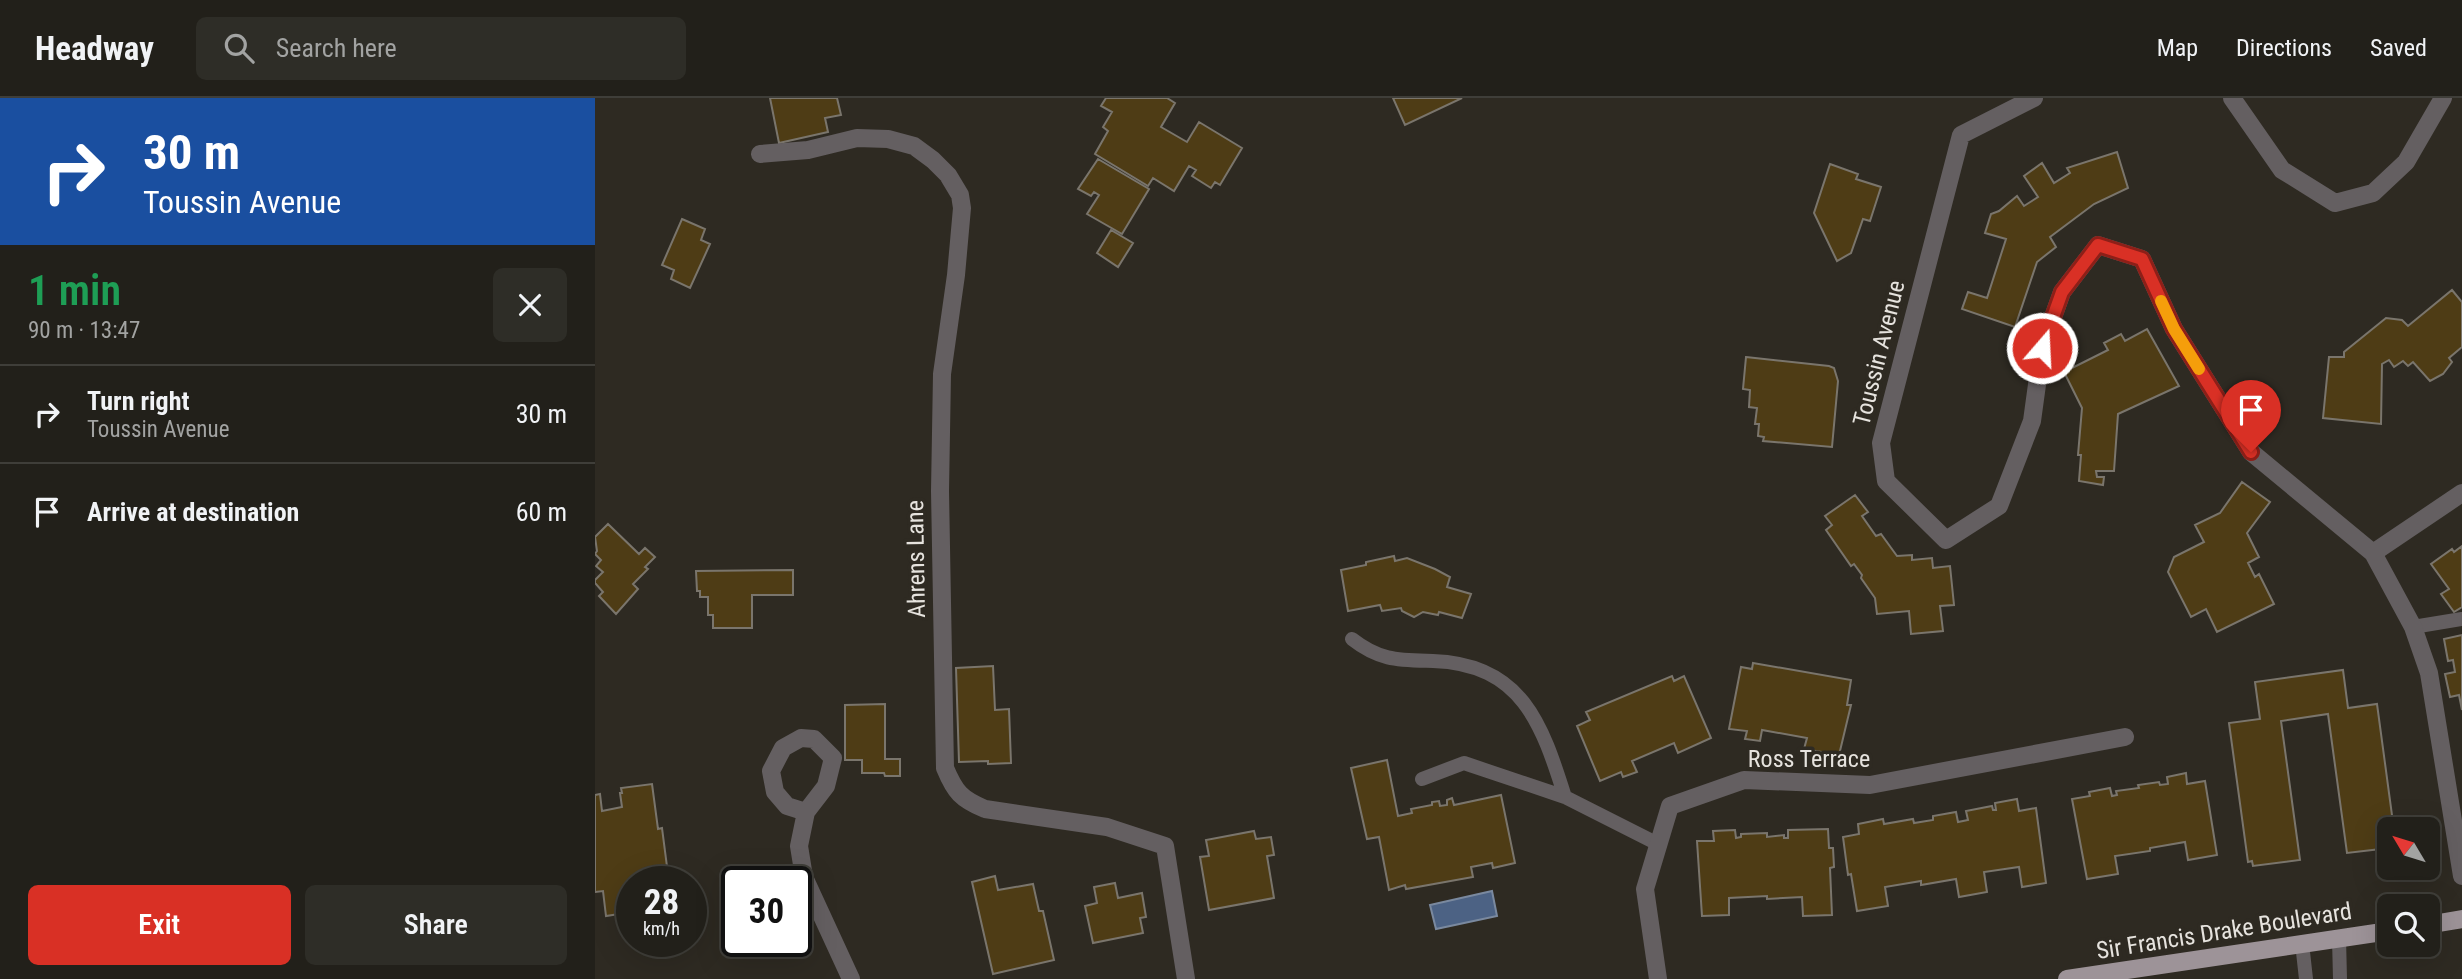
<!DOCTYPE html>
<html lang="en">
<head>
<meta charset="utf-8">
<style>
	body { margin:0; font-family:"Roboto Condensed",sans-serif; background:#2e2d27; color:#f1f3f6; height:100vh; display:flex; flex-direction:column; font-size:26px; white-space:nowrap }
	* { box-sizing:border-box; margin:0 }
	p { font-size:23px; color:#a2a3a2 }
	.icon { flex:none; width:38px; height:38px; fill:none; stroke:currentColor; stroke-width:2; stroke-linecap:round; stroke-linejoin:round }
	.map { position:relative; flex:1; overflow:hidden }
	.panel { display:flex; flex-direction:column; background:#22201a; width:595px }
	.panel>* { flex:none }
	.banner { background:#1a4fa0; color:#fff; overflow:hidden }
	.needle { width:46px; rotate:308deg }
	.fabs { position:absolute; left:1782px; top:719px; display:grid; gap:14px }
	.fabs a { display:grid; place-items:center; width:63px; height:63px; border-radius:10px; background:#22201a; box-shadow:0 7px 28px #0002,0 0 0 2px #3f3e39; font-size:35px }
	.speed { position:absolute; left:21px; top:768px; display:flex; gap:14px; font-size:35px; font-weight:700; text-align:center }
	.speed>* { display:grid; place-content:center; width:91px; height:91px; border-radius:50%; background:#22201a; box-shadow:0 7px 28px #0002,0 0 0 2px #3f3e39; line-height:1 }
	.speed small { font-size:18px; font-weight:400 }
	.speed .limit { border:4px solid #111; border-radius:10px; background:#fff; color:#111 }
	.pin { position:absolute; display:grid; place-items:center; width:60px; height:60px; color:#fff; margin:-72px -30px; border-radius:50% 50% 50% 0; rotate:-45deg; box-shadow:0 0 7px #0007 }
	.pin .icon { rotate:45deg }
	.me { position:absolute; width:77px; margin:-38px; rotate:19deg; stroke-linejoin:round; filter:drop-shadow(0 0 5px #0008) }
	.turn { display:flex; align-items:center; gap:24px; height:147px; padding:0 28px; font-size:32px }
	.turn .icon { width:91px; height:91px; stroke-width:2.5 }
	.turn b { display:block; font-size:49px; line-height:60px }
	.round { display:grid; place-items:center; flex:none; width:74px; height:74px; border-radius:10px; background:#2e2d27 }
	.headline { display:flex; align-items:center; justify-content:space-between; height:119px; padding:0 28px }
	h1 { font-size:42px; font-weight:600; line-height:52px; color:#1e9e55 }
	.primary-button { display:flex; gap:14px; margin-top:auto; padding:14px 28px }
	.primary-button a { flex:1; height:80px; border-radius:10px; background:#d93025; color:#fff; font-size:28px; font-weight:600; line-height:80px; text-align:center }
	.primary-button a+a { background:#2e2d27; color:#f1f3f6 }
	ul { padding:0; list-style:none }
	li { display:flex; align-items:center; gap:21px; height:98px; padding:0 28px; border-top:2px solid #3f3e39 }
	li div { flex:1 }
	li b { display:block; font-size:26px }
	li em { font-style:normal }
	header { display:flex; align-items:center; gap:42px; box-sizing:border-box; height:98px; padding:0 35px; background:#22201a; border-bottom:2px solid #3f3e39 }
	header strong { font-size:33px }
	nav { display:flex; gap:38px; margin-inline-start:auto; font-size:24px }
	.search { width:490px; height:63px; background:#2e2d27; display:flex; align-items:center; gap:18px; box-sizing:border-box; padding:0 24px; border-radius:10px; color:#a2a3a2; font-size:26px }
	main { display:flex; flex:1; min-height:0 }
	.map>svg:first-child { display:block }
</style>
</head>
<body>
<header>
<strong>Headway</strong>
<div class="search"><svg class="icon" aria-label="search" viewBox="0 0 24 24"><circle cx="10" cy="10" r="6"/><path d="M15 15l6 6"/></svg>Search here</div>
<nav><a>Map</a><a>Directions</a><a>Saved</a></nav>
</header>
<main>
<section class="panel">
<div class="banner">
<div class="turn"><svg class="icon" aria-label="right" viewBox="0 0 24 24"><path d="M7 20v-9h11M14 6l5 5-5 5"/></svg><div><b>30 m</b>Toussin Avenue</div></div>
</div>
<div class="headline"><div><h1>1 min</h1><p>90 m · 13:47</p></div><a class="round"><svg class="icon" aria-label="close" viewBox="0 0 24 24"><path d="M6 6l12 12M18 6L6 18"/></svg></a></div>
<ul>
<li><svg class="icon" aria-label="right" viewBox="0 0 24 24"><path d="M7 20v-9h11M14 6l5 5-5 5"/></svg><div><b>Turn right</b><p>Toussin Avenue</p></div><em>30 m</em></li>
<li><svg class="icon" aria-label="arrive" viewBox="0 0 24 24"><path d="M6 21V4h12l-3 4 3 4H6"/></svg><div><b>Arrive at destination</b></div><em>60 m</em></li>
</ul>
<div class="primary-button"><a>Exit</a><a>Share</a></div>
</section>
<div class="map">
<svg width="1867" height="881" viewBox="0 0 1867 881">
	<rect width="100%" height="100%" fill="#2e2a22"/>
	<path fill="#4c6284" stroke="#7a899f" stroke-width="2" d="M897,793L902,818L841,831L835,807Z"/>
	<path fill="#4e3c15" stroke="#7a756c" stroke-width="2" d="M175,0H242L246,17L230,20L233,34L184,45Z
		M511,0H572L580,5L566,29L592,44L604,24L647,50L625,87L620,84L616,90L597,78L601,72L594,68L579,93L558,80L553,88L500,56L513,33L508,29L517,14L506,8Z
		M798,0H867L810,27Z
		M1522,54L1533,90L1499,106L1455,139L1461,149L1442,164L1420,229L1367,211L1373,194L1392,200L1411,141L1390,135L1396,116L1404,113L1422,98L1429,108L1443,99L1429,78L1447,65L1459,85L1475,75L1472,70Z
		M503,61L554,91L527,136L492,116L504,97L499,94L496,98L483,91Z
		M1235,66L1263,76L1261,81L1286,89L1275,123L1268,121L1256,155L1242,163L1219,115Z
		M87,121L110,131L106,142L115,146L95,190L76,181L79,172L67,167Z
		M516,132L538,145L523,169L502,155Z
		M1857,192L1867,204V249L1854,260L1857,264L1848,276L1835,283L1818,264L1813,268L1808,263L1799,269L1794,262L1787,266L1786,326L1728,320L1734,259H1749V254L1791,220L1807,222L1813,228Z
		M1552,231L1584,288L1523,316L1519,373H1501L1502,379H1509L1508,387L1484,383L1486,357H1483L1487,310L1469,274L1513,252L1509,245L1526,236L1530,243Z
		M1151,259L1234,268L1239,270L1243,283L1237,349L1168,343L1169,339L1163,338L1164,326H1160L1162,310L1154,309L1155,292L1148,291Z
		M1647,384L1675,404L1652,435L1664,459L1653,465L1660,479L1664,476L1679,506L1622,534L1611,511L1596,519L1573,474L1579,459L1609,444L1600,427L1625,415Z
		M1260,397L1273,414L1267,418L1281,438L1286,436L1302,458L1317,457V462L1337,460L1338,470L1355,468L1359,507L1345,508L1348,533L1316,536L1314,513L1282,516L1280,500L1266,480L1267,477L1259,466L1256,468L1231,432L1237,427L1230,418Z
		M13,426L44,456L50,450L60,459L50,469L53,471L38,486L43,491L21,516L4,498L8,494L0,485V482L8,474L1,468L6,462L0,456L2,453L0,439Z
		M1867,448V509L1859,514L1846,496L1854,491L1836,466L1857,451L1859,454Z
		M799,458L800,463L812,460L840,471L855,479L852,489L876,496L867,520L844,514L843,517L828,514L819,519L807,513L806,510L787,513L785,507L753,513L746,472L771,467V464Z
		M198,472V497H157V530H118V517H113V499H105V493H102L101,473Z
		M1867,537V612L1864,597L1855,599L1850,576L1860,574L1858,562L1853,563L1849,541Z
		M1158,565L1256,582L1252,607H1256L1244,657L1209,651L1212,640L1167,632L1165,643L1150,641L1152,633L1134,631L1146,569L1157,571Z
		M398,568L400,612L414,611L416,665L393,666V663L364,664L361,570Z
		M1748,572L1753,610L1782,606L1799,732H1794V750L1752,755L1733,616L1686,623L1705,762L1658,768L1657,763L1653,764L1634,625L1665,621L1660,584Z
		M1077,578L1079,583L1089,578L1116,640L1083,655L1079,645L1037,663L1042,674L1028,679L1026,674L1005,683L982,628L995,622L991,614Z
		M290,606V661H305V678H290L289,675H267V662H250V607Z
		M792,662L803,718L817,715L816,711L837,707V704L844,703L845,708L852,707V702L857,700L859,707L906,697L920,765L898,770L897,765L876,769L878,779L811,791L810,787L794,792L784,739L772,741L756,670Z
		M1591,675L1592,686L1610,683L1622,757L1593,762L1590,744L1555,750V753L1520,758L1523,776L1492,781L1477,701L1495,698L1494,694L1515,690L1517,698L1522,697L1521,693L1544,690L1543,687L1564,684L1565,687L1573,686L1572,679Z
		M57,686L63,731L67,730L74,784H37V814L11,818L8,793L0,794V697L5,696L7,713L27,709L25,695H27L26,690Z
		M1422,701L1424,713L1441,710L1451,785L1427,789L1424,769L1389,774L1392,794L1364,799L1361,781L1326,787V783L1290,789L1293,808L1262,813L1256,776L1253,777L1248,739L1264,736L1263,726L1288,721L1289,726L1318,721L1319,725L1338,722V718L1361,714L1363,724L1373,722L1371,713L1397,708L1398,712H1401L1400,705Z
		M1233,731L1234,750H1238L1239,769L1235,770L1237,817L1208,818L1207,799L1172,801V798L1134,800V817L1107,818L1102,743H1119L1118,733L1140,732L1141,740L1146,739V736L1172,735V739L1189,737V740H1193V732Z
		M659,733L661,741L676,739L679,757L672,758L679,800L614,812L605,759L614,758L611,742Z
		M400,778L403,792L438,786L444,813H448L459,862L398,876L377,784Z
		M520,785L523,800L547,795L551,819L545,820L548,835L498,845L490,808L502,805L499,789Z"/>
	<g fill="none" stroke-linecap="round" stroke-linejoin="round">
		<path stroke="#645f61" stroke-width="14" d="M1818,529L1867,521
			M757,541C785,563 804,562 838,563C927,566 947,626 970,699L1063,746
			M827,681L869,665L970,699
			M1744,840L1745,881
			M1707,845L1711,881"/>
		<path stroke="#645f61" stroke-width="18" d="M1439,0L1366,37L1286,345L1291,383L1351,442L1404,408L1437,323L1447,250L1467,194L1503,147L1547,161L1579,231L1656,354L1778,455L1818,529L1834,575L1867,778
			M1637,0L1687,72L1740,105L1778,95L1811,64L1848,0
			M165,56L213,52L262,40L293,41L319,48L338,62L353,77L365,97L367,110L361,177L347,276L345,393L350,670C360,694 366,701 390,711L512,729L570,748L591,881
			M1778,455L1867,395
			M211,714L192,708L180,694L176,673L188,650L206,640L219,641L238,660L231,688L211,714L204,748L209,779L256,881
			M1063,881L1050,791L1075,708L1149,682L1275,687L1530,639"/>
		<path stroke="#9d9398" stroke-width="18" d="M1832,827L1867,821
			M1472,881L1794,833"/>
	</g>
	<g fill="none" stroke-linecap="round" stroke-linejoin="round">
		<g stroke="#8d1f18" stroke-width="18">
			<path id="route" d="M1447,250L1467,194L1503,147L1547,161L1579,231L1656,354"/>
		</g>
		<use href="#route" stroke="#d93025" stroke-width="12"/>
		<path stroke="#f59e0b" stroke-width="12" d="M1566,203L1579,231L1604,271"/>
	</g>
	<g text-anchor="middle" stroke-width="7" stroke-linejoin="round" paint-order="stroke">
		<g font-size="24" fill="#e6e3de" stroke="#2e2a22">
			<text transform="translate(1284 255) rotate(-76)" y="8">Toussin Avenue</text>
			<text transform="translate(321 461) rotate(-91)" y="8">Ahrens Lane</text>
			<text x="1214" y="669">Ross Terrace</text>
			<text transform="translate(1629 833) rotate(-9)" y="8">Sir Francis Drake Boulevard</text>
		</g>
	</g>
</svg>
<div class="fabs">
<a><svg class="needle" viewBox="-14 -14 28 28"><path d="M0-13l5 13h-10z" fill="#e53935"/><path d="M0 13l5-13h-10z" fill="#a2a3a2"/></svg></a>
<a><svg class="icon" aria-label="search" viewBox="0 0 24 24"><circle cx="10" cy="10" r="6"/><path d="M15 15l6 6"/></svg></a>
</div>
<div class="speed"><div>28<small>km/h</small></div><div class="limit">30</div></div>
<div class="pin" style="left:1656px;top:354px;background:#d93025"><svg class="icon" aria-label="arrive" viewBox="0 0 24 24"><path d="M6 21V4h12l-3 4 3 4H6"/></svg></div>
<svg class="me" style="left:1447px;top:250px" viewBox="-20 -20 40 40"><circle r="17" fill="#d93025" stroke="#fff" stroke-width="3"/><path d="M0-11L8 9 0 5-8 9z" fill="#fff"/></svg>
</div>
</main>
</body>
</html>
